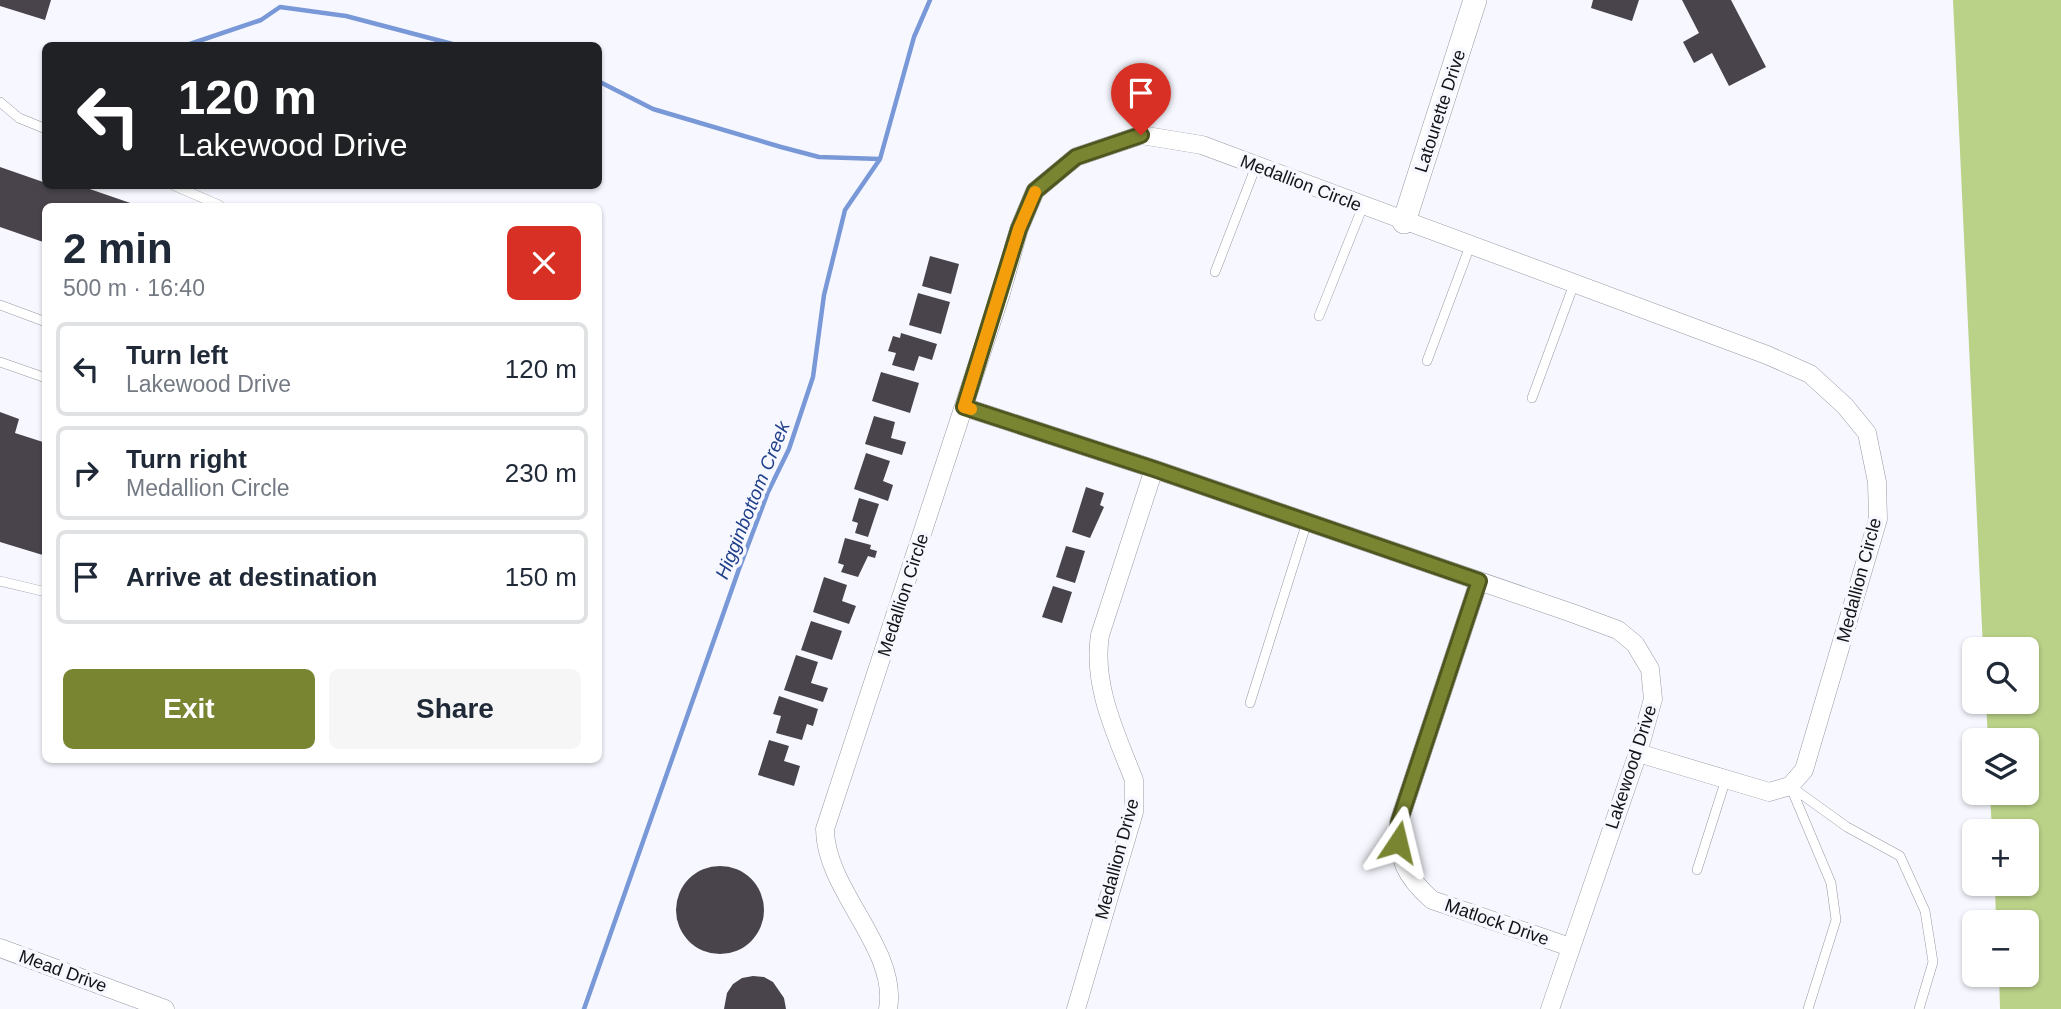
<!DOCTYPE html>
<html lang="en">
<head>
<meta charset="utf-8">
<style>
	body { margin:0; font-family:Helvetica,sans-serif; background:#f6f6f7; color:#1f2937; height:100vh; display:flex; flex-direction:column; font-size:26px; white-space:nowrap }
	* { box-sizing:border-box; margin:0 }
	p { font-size:23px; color:#747a83 }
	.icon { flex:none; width:38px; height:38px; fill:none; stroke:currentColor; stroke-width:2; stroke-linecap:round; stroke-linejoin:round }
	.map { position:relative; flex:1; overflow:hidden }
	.sheet { position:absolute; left:42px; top:203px; width:560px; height:560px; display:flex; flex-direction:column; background:#fff; border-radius:10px; box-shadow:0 2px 5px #0004 }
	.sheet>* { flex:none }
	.hud { position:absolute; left:42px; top:42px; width:560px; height:147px; border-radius:10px; box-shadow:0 2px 5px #0004; background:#202124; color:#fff; overflow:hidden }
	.controls { position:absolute; left:1962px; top:637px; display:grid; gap:14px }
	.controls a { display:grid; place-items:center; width:77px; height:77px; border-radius:10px; background:#fff; box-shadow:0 2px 5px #0004; font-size:35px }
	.pin { position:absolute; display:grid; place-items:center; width:60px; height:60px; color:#fff; margin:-72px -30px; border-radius:50% 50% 50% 0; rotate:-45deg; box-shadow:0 0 7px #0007 }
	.pin .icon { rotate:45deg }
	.me { position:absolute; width:77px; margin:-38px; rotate:10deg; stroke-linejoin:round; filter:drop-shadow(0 0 5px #0008) }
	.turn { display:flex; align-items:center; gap:24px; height:147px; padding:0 21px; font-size:32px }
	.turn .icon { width:91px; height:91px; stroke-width:2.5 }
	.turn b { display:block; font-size:49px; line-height:60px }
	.round { display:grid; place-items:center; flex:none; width:74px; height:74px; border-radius:10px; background:#f6f6f7 }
	.head { display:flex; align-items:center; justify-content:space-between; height:119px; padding:0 21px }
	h1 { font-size:42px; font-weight:700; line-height:52px }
	.action { display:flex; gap:14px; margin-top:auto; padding:14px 21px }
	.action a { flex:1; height:80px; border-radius:10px; background:#7a8532; color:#fff; font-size:28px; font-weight:700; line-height:80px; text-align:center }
	.action a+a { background:#f6f6f7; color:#1f2937 }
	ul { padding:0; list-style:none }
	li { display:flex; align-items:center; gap:21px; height:94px; margin:0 14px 10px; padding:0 7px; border:4px solid #e0e1e3; border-radius:10px }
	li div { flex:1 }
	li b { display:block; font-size:26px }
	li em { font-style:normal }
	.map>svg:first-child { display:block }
</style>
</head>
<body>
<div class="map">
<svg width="2061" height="1009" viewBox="0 0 2061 1009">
	<rect width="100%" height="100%" fill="#f7f8ff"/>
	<path fill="#bad188" d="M1953,0H2061V1009H2000L1999,975H2026V922H1996L1995,884H2026V831H1992L1990,793H2026V740H1988L1986,702H2026V649H1983Z"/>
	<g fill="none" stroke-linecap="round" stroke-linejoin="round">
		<path stroke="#7998d7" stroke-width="4.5" d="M184,46L261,20L280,7L346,16L460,46
			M598,81L653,109L781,147L819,157L880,159
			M584,1009L739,569L768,492L789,449L813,377L824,295L845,210L880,159L914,37L930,0"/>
	</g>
	<path fill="#49444c" d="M0,0H51L45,20L0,6Z
		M1593,0H1639L1632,21L1591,8Z
		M1682,0H1731L1766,67L1729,86L1712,53L1694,63L1683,42L1699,33Z
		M0,167L46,183V186H81L139,206H46V243L0,227Z
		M930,256L959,264L951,294L922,286Z
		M918,293L950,302L941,334L909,325Z
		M901,333L937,344L932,360L919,356L914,371L892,365L896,353L888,351L893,336L900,338Z
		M881,372L919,383L910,413L872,401Z
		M0,412L19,419L15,433L46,443V556L0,542Z
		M874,416L895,422L891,438L906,442L902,455L865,444Z
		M866,453L890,461L883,481L893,485L888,501L854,489Z
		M1086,487L1104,493L1100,505L1104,507L1090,538L1072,532Z
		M859,498L879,504L868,537L855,533L858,523L852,521Z
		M845,538L871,545L870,549L877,551L875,558L868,556L858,577L841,572L844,565L838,563Z
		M1066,546L1085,551L1075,583L1056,577Z
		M824,577L847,585L842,601L856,606L849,624L813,612Z
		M1053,586L1072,592L1062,623L1042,617Z
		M811,621L842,631L832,660L801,650Z
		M796,655L818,662L811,683L828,688L823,702L784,690Z
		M779,696L818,709L813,726L807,724L802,740L776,733L781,716L773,714Z
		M769,740L789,746L784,761L800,766L794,786L758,775Z
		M676 910a44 44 0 1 1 88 0a44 44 0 1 1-88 0Z
		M753,976L764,977L773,982L784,998L786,1009H724L727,993L733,984L742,978Z"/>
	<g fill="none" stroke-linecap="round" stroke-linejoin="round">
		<g stroke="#9799a3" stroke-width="10">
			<path id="service" d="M0,102L19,118L46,129
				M175,186L219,205
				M1215,272L1256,166
				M0,305L46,322
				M1319,316L1363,206
				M1427,361L1470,246
				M0,362L46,378
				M1532,398L1574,284
				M0,581L46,592
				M1250,703L1307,522
				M1790,786L1847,827L1900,856L1925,911L1933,962L1919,1009
				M1791,788L1831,883L1836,920L1808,1009
				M1697,870L1726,779"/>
		</g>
		<g stroke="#9799a3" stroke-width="19">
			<path id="minor" d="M964,407L1154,469L1572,613L1618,630L1635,644L1650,669L1653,699L1638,753L1550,1009
				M1479,581L1399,822C1397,859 1405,876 1432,900L1570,947
				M0,948L165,1009
				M888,1009C899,949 825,890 825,829L1001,293L1019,229L1035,191L1076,157L1141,135L1202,145L1767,355L1810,374L1845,406L1867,433L1877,482L1878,519L1804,770L1790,786L1769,792L1638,753
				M1076,1009L1134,812V780C1116,734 1092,685 1100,635L1154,469"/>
		</g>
		<g stroke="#9799a3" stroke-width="24">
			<path id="tertiary" d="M1404,222L1475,0"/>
		</g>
		<use href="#service" stroke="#fff" stroke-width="9"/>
		<use href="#minor" stroke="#fff" stroke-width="18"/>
		<use href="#tertiary" stroke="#fff" stroke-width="23"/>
	</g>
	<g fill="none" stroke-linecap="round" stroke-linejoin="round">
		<g stroke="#4f5620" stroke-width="18">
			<path id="route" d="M1141,135L1076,157L1035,191L1019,229L964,407L1154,469L1479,581L1399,822L1398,842"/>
		</g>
		<use href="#route" stroke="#7a8532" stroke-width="12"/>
		<path stroke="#f59e0b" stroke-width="12" d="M971,409L964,407L1019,229L1035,192"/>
	</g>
	<g text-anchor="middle" stroke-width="7" stroke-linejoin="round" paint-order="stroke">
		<g font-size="18" fill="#121316" stroke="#f7f8ff">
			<text transform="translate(1440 111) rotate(-72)" y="6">Latourette Drive</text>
			<text transform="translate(1301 183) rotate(21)" y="6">Medallion Circle</text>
			<text transform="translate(1859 580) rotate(-75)" y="6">Medallion Circle</text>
			<text transform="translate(903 595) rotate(-72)" y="6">Medallion Circle</text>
			<text transform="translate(1631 767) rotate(-72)" y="6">Lakewood Drive</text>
			<text transform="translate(1117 859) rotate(-75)" y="6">Medallion Drive</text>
			<text transform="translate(1497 922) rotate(19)" y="6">Matlock Drive</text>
			<text transform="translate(63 971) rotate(20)" y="6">Mead Drive</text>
		</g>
		<g font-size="19" font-style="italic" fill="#21408b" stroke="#f7f8ff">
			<text transform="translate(752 500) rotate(-68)" y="7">Higginbottom Creek</text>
		</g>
	</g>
</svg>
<div class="controls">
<a><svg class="icon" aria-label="search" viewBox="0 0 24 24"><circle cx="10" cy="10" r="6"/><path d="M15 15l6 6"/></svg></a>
<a><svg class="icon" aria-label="layers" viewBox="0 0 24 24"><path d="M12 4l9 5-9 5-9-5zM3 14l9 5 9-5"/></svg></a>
<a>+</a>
<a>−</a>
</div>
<div class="pin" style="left:1141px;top:135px;background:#d93025"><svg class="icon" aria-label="arrive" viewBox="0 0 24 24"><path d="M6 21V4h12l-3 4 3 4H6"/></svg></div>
<svg class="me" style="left:1398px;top:842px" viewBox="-20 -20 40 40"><path d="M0-17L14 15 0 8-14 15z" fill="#7a8532" stroke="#fff" stroke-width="4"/></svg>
<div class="hud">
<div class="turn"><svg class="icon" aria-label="left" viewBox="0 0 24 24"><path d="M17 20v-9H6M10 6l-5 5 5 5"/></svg><div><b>120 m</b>Lakewood Drive</div></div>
</div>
<section class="sheet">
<div class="head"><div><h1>2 min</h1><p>500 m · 16:40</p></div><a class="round" style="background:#d93025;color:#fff"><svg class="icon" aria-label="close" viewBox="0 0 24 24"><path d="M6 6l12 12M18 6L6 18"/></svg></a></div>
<ul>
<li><svg class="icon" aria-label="left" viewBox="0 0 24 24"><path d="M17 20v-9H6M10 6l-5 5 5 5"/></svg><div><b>Turn left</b><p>Lakewood Drive</p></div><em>120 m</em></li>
<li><svg class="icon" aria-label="right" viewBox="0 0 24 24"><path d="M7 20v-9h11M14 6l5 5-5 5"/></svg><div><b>Turn right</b><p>Medallion Circle</p></div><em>230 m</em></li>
<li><svg class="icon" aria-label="arrive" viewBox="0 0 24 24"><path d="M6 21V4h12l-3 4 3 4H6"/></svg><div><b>Arrive at destination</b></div><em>150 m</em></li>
</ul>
<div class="action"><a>Exit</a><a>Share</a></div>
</section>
</div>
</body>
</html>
